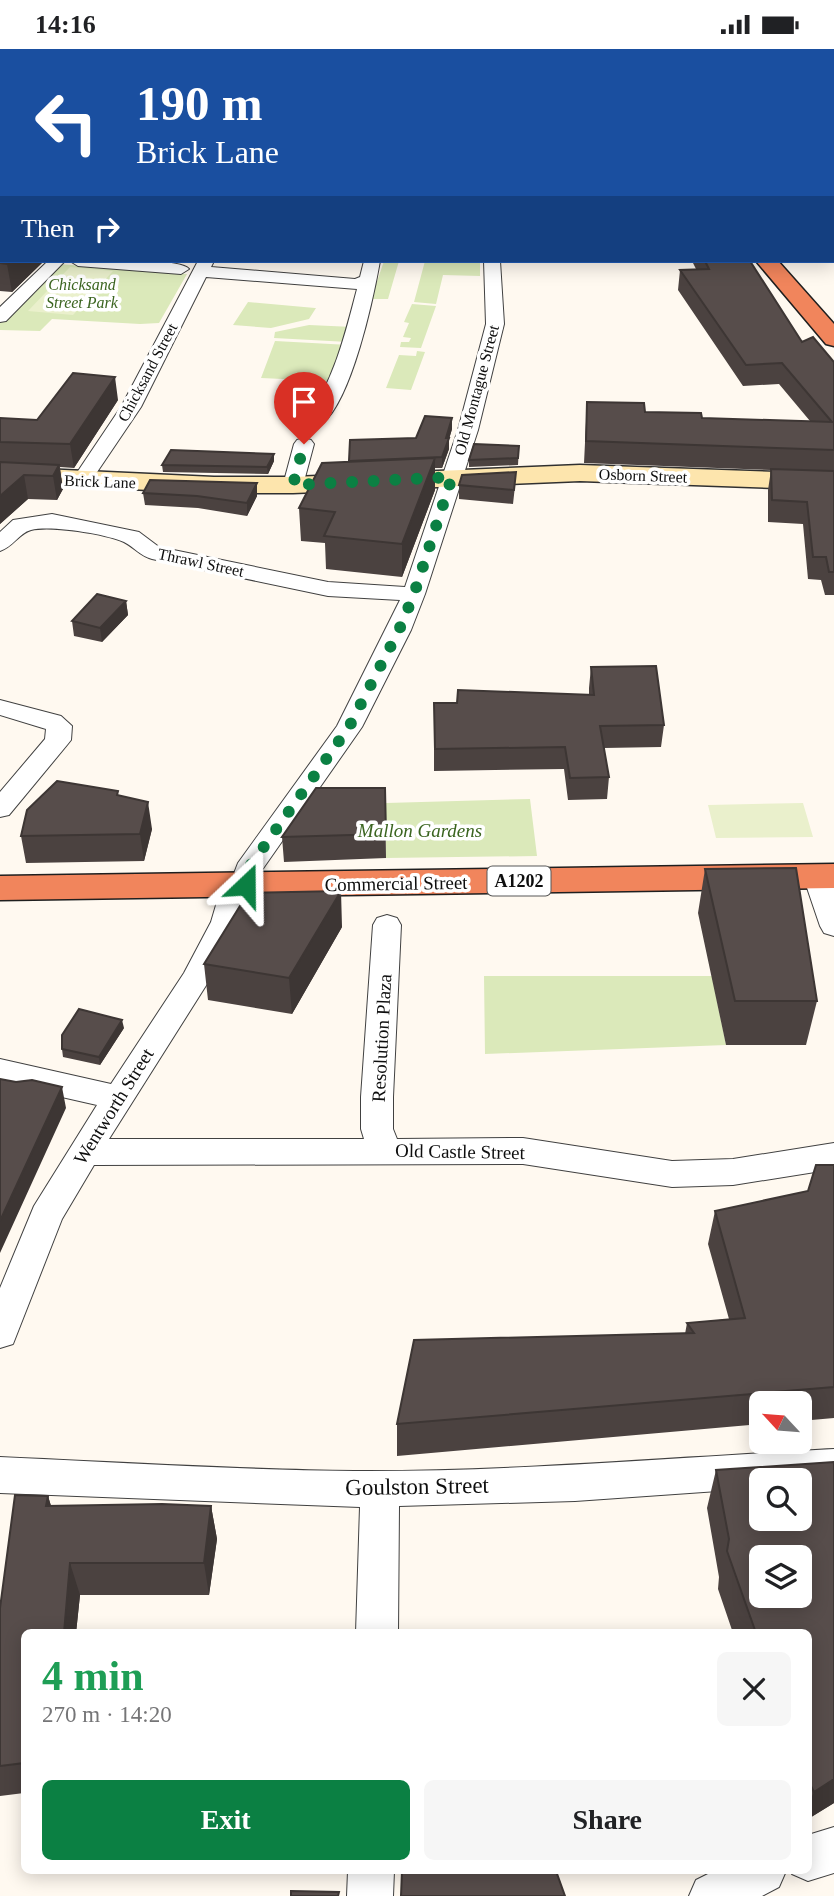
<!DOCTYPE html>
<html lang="en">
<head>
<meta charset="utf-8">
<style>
	body { margin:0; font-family:"Times New Roman",serif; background:#f6f6f6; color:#202124; height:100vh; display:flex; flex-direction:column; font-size:26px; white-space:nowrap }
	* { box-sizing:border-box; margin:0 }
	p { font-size:23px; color:#757577 }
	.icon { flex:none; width:38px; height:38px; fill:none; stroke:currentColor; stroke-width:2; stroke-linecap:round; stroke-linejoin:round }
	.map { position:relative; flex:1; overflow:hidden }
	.details { position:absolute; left:21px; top:1580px; width:791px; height:245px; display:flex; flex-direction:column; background:#fff; border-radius:10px; box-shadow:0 4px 18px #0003 }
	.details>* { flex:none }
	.hud { position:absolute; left:0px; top:0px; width:835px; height:214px; box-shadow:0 4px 18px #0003; background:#1a4fa0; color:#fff; overflow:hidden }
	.needle { width:46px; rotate:296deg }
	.fabs { position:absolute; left:749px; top:1342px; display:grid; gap:14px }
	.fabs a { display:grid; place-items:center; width:63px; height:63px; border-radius:10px; background:#fff; box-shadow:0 4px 18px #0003; font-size:35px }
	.pin { position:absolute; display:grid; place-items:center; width:60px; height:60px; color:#fff; margin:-72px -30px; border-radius:50% 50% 50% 0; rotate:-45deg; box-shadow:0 0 7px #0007 }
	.pin .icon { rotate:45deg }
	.me { position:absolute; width:77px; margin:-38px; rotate:23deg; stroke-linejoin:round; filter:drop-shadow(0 0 5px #0008) }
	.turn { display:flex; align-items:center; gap:24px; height:147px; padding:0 21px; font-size:32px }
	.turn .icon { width:91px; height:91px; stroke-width:2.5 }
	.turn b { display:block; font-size:49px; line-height:60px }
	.then { display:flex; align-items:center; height:66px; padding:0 21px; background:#0003; gap:14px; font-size:26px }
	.round { display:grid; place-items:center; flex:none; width:74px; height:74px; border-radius:10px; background:#f6f6f6 }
	.headline { display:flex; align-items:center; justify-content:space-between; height:119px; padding:0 21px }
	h1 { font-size:42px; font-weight:600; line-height:52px; color:#1e9e55 }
	.action { display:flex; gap:14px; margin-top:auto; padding:14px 21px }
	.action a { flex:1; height:80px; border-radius:10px; background:#0b8043; color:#fff; font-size:28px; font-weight:600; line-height:80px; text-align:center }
	.action a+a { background:#f6f6f6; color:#202124 }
	.status { display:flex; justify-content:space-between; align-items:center; height:49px; padding:0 35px; background:#fff; direction:ltr }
	.status svg { height:19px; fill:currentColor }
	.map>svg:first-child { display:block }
</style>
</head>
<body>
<div class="status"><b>14:16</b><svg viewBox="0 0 49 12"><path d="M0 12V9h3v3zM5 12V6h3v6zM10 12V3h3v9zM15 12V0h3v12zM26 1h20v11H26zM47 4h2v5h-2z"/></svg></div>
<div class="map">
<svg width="834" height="1847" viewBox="0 0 834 1847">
	<rect width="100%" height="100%" fill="#fff9f0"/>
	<path fill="#dbe9ba" d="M384,212H399L388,250H371Z
		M425,212H480V227L443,226L436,255L414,253Z
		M59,215L187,225L159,274L140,275L52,270L40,282L0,281V274Z
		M248,253L315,259H316L309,270L271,279L233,276Z
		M412,255L436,257L421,299L400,298L401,293H409L411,289L403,288L409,274L404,273Z
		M309,276L353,278L348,293L274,289L275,283Z
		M275,292L349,296L327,332L261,329Z
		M417,302L425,303L411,341L386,339L399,306L416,307Z
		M530,750L537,807L386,809V754Z
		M484,927H712L726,996L485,1005Z"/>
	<path fill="#eaf0cc" d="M70,218L113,222L73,266L28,262Z
		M803,754L813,788L716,789L708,756Z"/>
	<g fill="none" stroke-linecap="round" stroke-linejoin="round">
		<g stroke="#414141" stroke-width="2">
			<path id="street" d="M52,0H64L51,2Z
				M166,0H179L165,2Z
				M232,0H246L231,2Z
				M420,0H432L433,2H420Z
				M0,117H2L0,127Z
				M48,212H65L6,272L0,273V258Z
				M70,212C90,212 178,208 189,220L181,225L78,217Z
				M198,212H214L211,218L355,230L360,228L364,212H380C373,251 352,349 323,374H309L306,370C334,332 345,286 357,240L206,228L141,358L89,435H75L72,431L121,358Z
				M484,212H500L504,275L478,381L425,545L411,581L362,678L262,821L260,836L256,843L246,845L239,873L212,927L109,1090H364L361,1080V1048L373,876L377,869L387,866L397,869L401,876L393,1048V1080L397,1090L523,1089L672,1112L733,1110L834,1094V1120L733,1136L672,1138L523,1115L94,1116L62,1170L13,1295L0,1299V1239L34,1157L97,1056L0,1034V1010L111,1035L184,924L211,873L224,829L233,827L238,814L337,677L400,551L328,547L152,510C140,507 134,498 124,493C105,485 51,476 31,481C19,484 13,498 0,502V483L13,471L52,465L139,483L159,498L328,533L405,538L458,381L486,275Z
				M304,389L311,391L314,395L303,436L300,440H286L283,436L294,395L297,391Z
				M0,651L61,667L72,677L71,691L67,696L9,766L0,768V743L45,690L46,680L0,666Z
				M817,818L827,821L834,836V887L824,884L820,877L803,827L807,821Z
				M834,1400V1436L800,1437V1432H761V1439L575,1452L399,1457L398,1584H356L360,1458L0,1444V1408C118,1413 236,1421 354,1422C514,1423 674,1408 834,1400Z
				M834,1778V1824L808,1832L792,1825L790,1822H808V1786Z
				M348,1822H394L393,1847H347Z
				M714,1822H786L779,1838L762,1847H689L696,1831Z"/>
		</g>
		<g stroke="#303030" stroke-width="3">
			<path id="secondary" d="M580,416L834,425V441L580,432L293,444H214L0,434V418L214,428H293Z"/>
		</g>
		<g stroke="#1f1f1f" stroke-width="3">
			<path id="highway" d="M667,0H683L684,2H667Z
				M756,212H778L834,275V297L826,295Z
				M834,815V839L0,851V827Z"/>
		</g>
		<use href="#street" fill="#fff" fill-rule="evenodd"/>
		<use href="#secondary" fill="#fde5ad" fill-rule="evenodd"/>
		<use href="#highway" fill="#f1855c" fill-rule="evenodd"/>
	</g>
	<path fill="#4b4240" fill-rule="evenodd" d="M292,0H357L354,2H303Z
		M2,18V71H0V20Z
		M833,135L834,140V182H833Z
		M0,183L2,212H43V213L12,243L0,242Z
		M692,212H750L802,293L834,313V546H825L821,531L808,530L803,475L768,473V441L771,421L584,414L587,353L645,363L702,369L810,372L779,335L743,337L678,241L680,221L696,220Z
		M118,351L74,419L60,418L63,440L57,451L28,450L0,475V369L37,371Z
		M452,380L449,390V400L442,419H435V441L402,528L326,520L325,494L301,492L299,459L349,412L416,389Z
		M519,397L518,416L469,418V411Z
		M274,405V412L268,425L163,423L162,416Z
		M257,434V447L247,467L198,459L145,456L143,444Z
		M459,436L515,437L513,455L459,450Z
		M126,552L128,566L102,593L74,587L72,572Z
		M591,618L664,676L661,698L604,699L609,728L607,750L568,751L564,720L434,722V654H457L589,646V639Z
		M385,739L386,809L284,813L282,788Z
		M118,747L152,780L144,812L26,814L21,787Z
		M705,820L817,952L806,996H726L698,864Z
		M342,878L292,965L208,951L204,915Z
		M124,979L100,1016L63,1008L62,1000Z
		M834,1116V1369L800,1372V1354H761V1375L397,1407V1375L685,1285L687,1274L729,1270L708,1195L715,1162L808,1142Z
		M834,1413V1754L808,1770V1584H733L718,1540L719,1528L707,1459L716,1421ZM761,1432H800V1470H761ZM761,1508H800V1547H761Z
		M48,1447L51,1457H211L217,1490L209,1546H80L76,1584H24V1744L0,1747V1559Z"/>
	<path fill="#3d3634" d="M343,0H357L354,2H343Z
		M10,212H43V213L12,243L7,215Z
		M115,328L118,351L74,419L70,395Z
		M452,369V380L449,390V400L442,419V408L446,389Z
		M274,405V412L268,425L267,418Z
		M435,409V441L402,528V495Z
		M59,416L63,440L57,451L53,427Z
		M24,426L28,450L0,475V447Z
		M257,434V447L247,467V454Z
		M126,552L128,566L102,593L100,579Z
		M148,753L152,780L144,812L140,785Z
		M341,842L342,878L292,965L289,929Z
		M122,971L124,979L100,1016L99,1008Z
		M62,1038L66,1059L0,1204V1172Z
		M48,1447L58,1480L46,1457Z
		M211,1457L217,1490L209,1546L204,1514Z
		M70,1514L80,1546L76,1584H64Z
		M834,1730V1754L808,1770V1756L814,1743Z"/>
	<path fill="#574d4b" stroke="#3d3634" stroke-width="2" fill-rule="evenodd" d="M564,0H647V2H564Z
		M823,0H834V88L833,89V2H814H822Z
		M2,18V52H0V20Z
		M833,135L834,163H833Z
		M0,183H2V212H10L7,215L0,214Z
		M705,212H750L802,293L813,288L834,313V401L586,392L587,353L644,354L645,363L701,364L702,369L832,373L782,314L746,316L680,221L709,220Z
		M73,324L115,328L70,395L0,393V369L37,371Z
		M425,367L452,369L446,389H449L442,408L349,412L350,391L416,389Z
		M474,395L519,397L518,409L469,411Z
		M171,401L274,405L267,418L162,416Z
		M435,409L402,495L324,487L335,463L299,459L322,414Z
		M0,413L59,416L53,427L24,426L0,447Z
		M771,420L834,422V523H829L826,508H813L807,453L772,451Z
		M516,423L514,441L459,436L462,426Z
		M150,431L257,434L247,454L197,447L143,444Z
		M97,545L126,552L100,579L72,572Z
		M656,617L664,676L600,677L609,728L570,729L565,698L435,700L434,654H457L458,641L594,646L591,618Z
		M57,732L118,742L117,746L148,753L140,785L21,787L27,761Z
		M316,739H385L386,785L282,788Z
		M796,819L817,952H735L705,820Z
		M341,842L289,929L204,915L248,844Z
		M79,960L122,971L99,1008L62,1000V986Z
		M0,1030L16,1033L32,1031L62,1038L0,1172Z
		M816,1116H834V1338L397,1375L414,1291L694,1284L687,1274L745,1269L715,1162L808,1142Z
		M834,1413V1730L814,1743L808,1731V1584H756L727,1502L729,1490L716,1421ZM761,1432H800V1470H761ZM761,1508H800V1547H761Z
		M15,1446L48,1447L46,1457L162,1455L211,1457L204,1514H70L64,1584H24V1714L0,1717V1559Z
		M402,1822H556L565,1847H401Z
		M291,1842L339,1843L338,1847H291Z"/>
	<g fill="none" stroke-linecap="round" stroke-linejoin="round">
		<path stroke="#0b8043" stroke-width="12" stroke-dasharray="0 21.6" d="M246,836L248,820L349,678L399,581L414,545L452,428L293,436L304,395"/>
	</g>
	<g text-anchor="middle" stroke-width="7" stroke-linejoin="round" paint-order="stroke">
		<g font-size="16" font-style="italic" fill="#3b6520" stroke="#fff">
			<text x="82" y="241">Chicksand<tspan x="82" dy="18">Street Park</tspan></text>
		</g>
		<g font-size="16" fill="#0e0e0e" stroke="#fff">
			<text transform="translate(147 323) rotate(-62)" y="6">Chicksand Street</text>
			<text transform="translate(476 341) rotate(-75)" y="6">Old Montague Street</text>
			<text transform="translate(643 426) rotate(2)" y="6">Osborn Street</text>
			<text transform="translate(100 432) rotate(2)" y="6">Brick Lane</text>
			<text transform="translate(201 513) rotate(12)" y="6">Thrawl Street</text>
		</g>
		<rect fill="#fff" stroke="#565656" stroke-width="2" x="487.5" y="817.5" width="63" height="29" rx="5"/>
		<g font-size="18" font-weight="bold" fill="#0e0e0e">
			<text x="519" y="838">A1202</text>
		</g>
		<g font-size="19" font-style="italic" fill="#3b6520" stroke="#fff">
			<text x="420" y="788">Mallon Gardens</text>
		</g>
		<g font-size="19" fill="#0e0e0e" stroke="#fff">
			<text transform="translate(396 834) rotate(-1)" y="7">Commercial Street</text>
			<text transform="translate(381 989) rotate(-87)" y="7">Resolution Plaza</text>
			<text transform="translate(113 1057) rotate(-58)" y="7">Wentworth Street</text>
			<text transform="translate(460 1102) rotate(1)" y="7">Old Castle Street</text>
		</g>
		<g font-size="23" fill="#0e0e0e" stroke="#fff">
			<text transform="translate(417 1437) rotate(-1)" y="8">Goulston Street</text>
		</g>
	</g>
</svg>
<div class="fabs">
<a><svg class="needle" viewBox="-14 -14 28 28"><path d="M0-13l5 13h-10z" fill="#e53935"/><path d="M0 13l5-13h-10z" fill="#757577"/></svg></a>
<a><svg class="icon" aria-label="search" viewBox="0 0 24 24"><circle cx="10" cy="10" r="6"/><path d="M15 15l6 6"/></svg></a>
<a><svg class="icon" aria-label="layers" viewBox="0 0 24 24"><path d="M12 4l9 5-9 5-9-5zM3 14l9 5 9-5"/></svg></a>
</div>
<div class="pin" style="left:304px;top:395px;background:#d93025"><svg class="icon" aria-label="arrive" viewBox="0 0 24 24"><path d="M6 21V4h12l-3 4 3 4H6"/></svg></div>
<svg class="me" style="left:246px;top:836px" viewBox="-20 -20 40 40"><path d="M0-17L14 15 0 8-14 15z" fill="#0b8043" stroke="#fff" stroke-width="4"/></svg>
<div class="hud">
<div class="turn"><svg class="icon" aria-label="left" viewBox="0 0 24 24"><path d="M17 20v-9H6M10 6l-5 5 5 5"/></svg><div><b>190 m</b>Brick Lane</div></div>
<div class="then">Then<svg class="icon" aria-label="right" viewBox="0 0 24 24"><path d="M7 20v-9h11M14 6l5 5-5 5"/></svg></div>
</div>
<section class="details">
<div class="headline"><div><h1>4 min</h1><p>270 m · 14:20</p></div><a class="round"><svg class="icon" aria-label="close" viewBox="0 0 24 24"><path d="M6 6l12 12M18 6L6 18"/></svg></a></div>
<div class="action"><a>Exit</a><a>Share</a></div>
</section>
</div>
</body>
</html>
